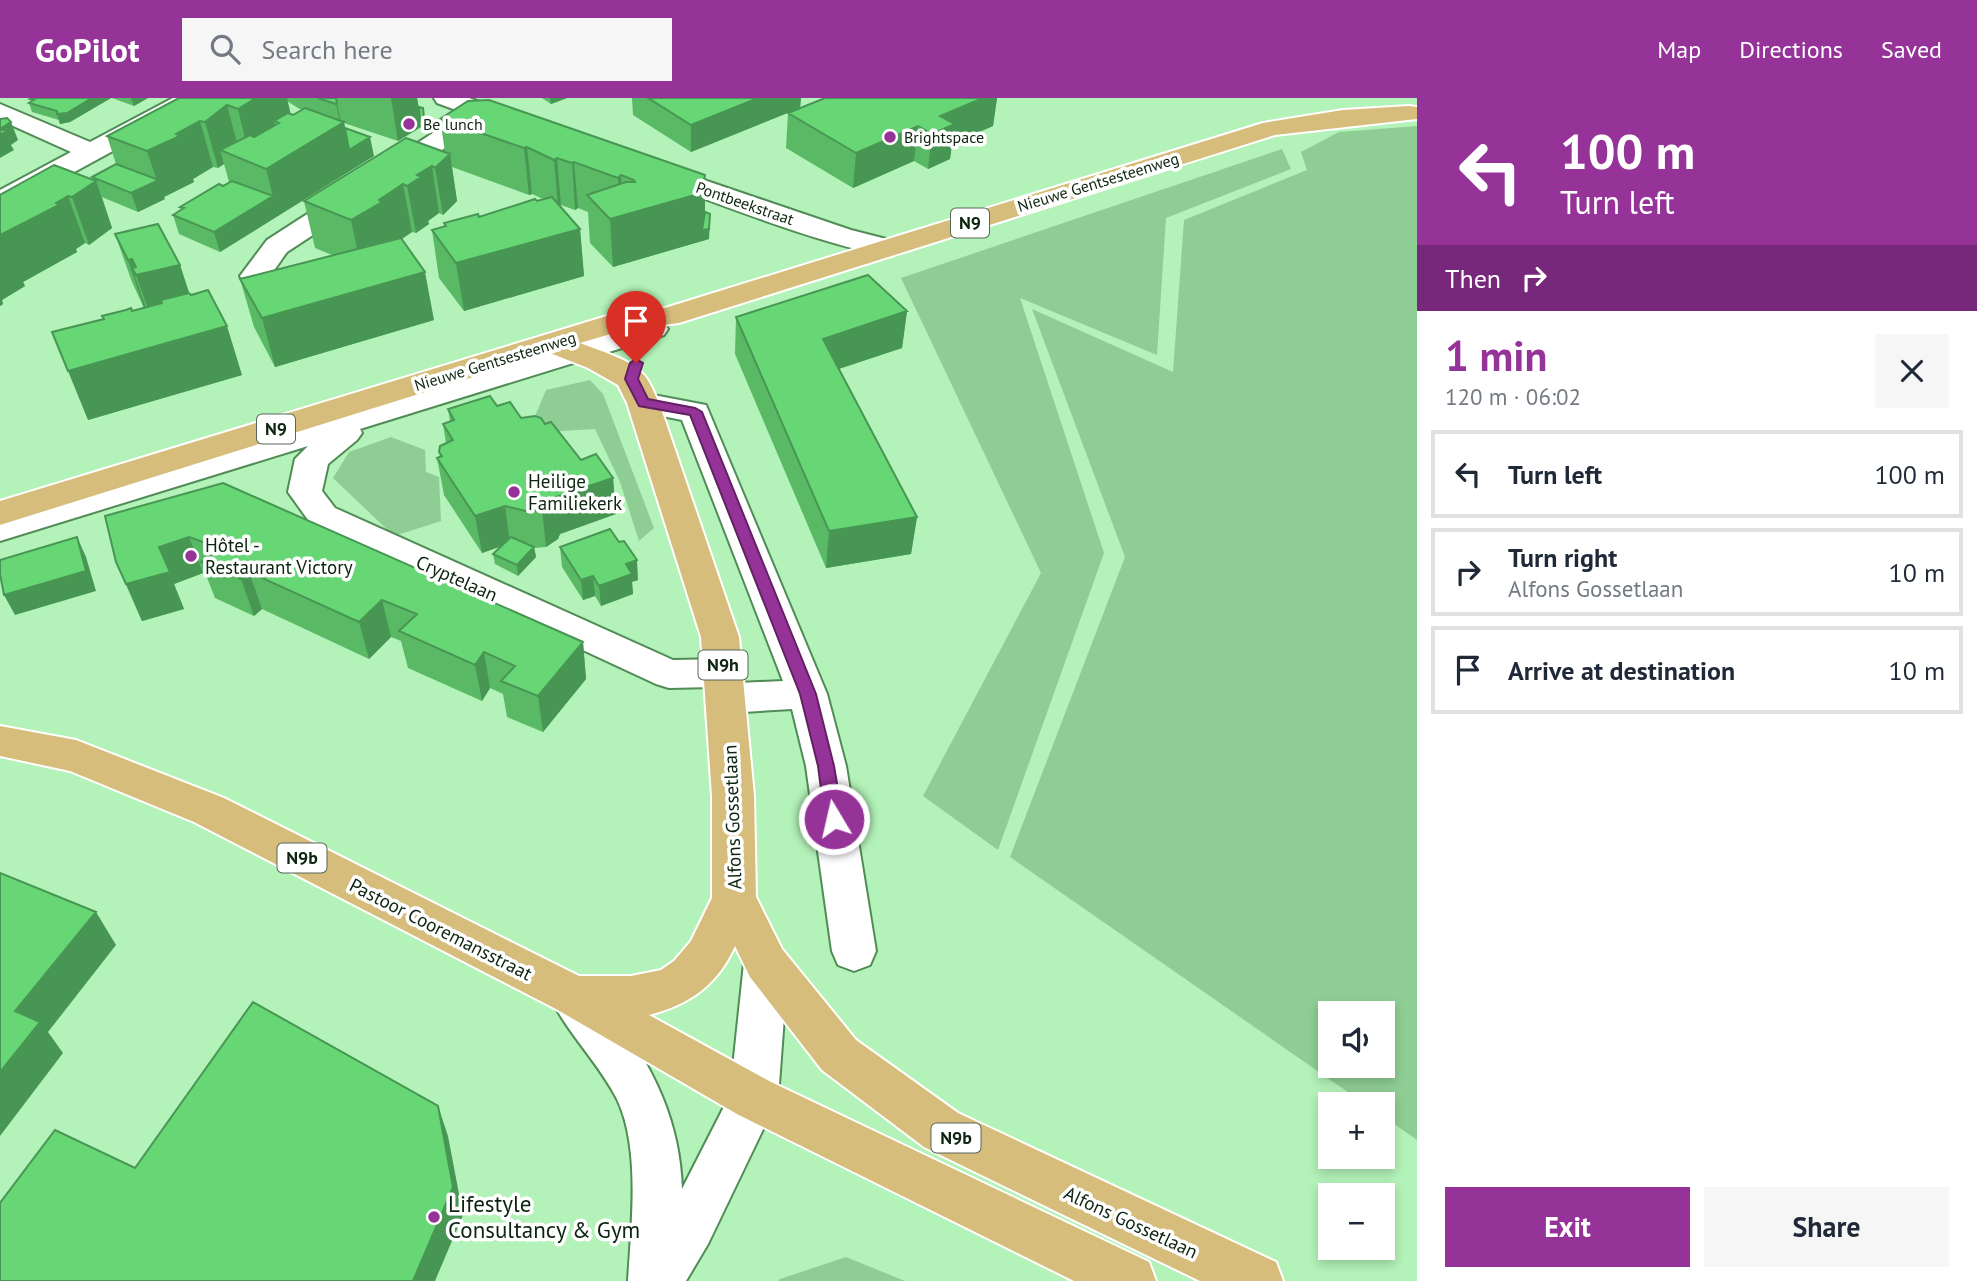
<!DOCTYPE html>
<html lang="en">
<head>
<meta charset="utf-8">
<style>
	body { margin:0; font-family:"PT Sans",sans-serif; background:#f6f6f7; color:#1f2937; height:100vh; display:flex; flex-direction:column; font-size:26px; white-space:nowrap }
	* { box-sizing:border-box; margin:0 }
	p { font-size:23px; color:#747a83 }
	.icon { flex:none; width:38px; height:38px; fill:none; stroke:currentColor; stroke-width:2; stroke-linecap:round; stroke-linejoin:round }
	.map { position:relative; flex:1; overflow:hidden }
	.sheet { display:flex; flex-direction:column; background:#fff; width:560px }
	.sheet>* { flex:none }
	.guide { background:#963399; color:#fff; overflow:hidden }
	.buttons { position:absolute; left:1318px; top:903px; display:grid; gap:14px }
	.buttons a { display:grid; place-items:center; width:77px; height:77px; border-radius:0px; background:#fff; box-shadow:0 4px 10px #0003; font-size:35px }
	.pin { position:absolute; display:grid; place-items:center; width:60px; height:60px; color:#fff; margin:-72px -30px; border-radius:50% 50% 50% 0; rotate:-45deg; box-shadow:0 0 7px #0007 }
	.pin .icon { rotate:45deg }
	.me { position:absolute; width:77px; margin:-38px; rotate:351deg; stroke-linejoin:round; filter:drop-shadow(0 0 5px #0008) }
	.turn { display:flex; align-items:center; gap:24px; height:147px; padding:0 28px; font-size:32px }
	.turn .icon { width:91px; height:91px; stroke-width:2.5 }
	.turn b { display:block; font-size:49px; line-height:60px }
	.then { display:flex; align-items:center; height:66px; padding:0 28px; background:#0003; gap:14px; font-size:26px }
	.round { display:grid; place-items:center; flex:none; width:74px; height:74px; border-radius:0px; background:#f6f6f7 }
	.overview { display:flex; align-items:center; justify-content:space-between; height:119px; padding:0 28px }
	h1 { font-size:42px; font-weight:700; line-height:52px; color:#963399 }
	.cta { display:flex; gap:14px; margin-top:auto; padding:14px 28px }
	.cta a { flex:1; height:80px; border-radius:0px; background:#963399; color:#fff; font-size:28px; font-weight:700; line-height:80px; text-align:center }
	.cta a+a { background:#f6f6f7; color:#1f2937 }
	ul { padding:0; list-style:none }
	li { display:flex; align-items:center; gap:21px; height:88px; margin:0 14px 10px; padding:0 14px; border:4px solid #e0e1e3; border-radius:0px }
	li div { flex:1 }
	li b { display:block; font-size:26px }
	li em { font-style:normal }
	header { display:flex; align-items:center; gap:42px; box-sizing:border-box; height:98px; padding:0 35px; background:#963399; color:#fff }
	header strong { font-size:33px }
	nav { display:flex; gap:38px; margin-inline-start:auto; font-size:24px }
	.search { width:490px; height:63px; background:#f6f6f7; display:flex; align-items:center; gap:18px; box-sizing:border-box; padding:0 24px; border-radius:0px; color:#747a83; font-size:26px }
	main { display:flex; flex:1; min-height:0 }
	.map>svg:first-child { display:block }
</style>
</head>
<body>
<header>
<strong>GoPilot</strong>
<div class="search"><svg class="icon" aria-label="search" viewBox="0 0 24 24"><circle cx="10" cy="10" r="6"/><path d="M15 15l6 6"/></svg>Search here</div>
<nav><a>Map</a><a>Directions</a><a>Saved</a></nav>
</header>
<main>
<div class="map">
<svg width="1417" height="1183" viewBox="0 0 1417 1183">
	<rect width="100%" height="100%" fill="#b3f2b8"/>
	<path fill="#8ece94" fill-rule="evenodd" d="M1417,28V1042L1383,1018L1382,1006H1365L1010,759L1125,459L1032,211L1173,274L1184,122L1307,72L1301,54L1339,34ZM1330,915H1382V968H1330Z
		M1282,51L1291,71L1166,120L1157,257L1020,200L1104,455L998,752L923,698L1041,475L901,180Z
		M590,282L603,296L654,430L639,443L620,384L595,331L528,335L546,292Z
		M391,339L425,352L426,374L439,379L441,423L394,438L333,380L349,354Z
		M846,1159L905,1183H778L780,1181Z"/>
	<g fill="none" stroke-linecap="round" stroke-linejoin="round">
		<g stroke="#518c57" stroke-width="4">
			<path id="minor" d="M173,0H204L201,5L10,109L0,111V92L71,54L0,22V6L90,44Z
				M434,0H469L520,19L524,24L520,29L511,32L486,23L287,154C274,171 267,190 244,184L240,178L267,142L464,15L437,5Z
				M657,66L851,132L898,144L902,150L898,156C864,164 691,95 648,80L644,74L648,68Z
				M653,222L664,225L668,231L664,237L360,331L362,335L357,342L328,366L322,393L335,410L673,562L724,561L737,565L743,575L738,585L783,583L682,322L632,312L627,305L632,298L643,295L706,307L827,596L846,668L876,853L870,867L854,873L838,867L832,853L806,668L792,611L727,615L713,610L708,600L714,589L669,590L656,586L311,426L288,394L295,361L308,348L0,443V419Z
				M766,845L782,851L788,865L778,1000L708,1146L686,1183H628C631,1129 641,1051 617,1001C598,964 567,935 549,897L556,883L572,877C594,885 600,898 614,917C654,970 680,1024 682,1091L730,997L744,865L750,851Z"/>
		</g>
		<g stroke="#fff" stroke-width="4">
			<path id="major" d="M1409,8L1417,9V21L1275,37L679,225L624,232L580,245C600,253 627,260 642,275C650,282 654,296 659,305L739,539L754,698L756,799L782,851L856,942L958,1015L1276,1164L1283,1183H1200L924,1049L822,972L750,879L735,848C717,887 691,906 649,917L771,984L1149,1164L1156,1183H1074L737,1016L556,911L194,724L70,673L0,658V628L76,642L224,700L579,878H631L661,872L674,863L691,843L712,800V698L701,539L627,305L618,287L588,270L550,255L0,427V403L610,217L665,210L1263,25L1343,12Z"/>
		</g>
		<use href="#minor" fill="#fff" fill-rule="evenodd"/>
		<use href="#major" fill="#d6bd7c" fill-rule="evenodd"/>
	</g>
	<path fill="#59b965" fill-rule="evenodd" d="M32,0H111L70,24L60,26L59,22L32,14L29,5L31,4L30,1Z
		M112,0H148L134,8Z
		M179,0H417L419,10H423L425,29L422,32L421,29L398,43L344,25L345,30L374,58L220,154L179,136L173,117L181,112L180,109L229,84L224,66L218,70L213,69L193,81L194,84L164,99L165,101L138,114L102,99L112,130L89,147L85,145L76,151L77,154L23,184L25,188L2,202L3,206L0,208V97L93,82L92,79L116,66L107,38ZM287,3L298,10L302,12L293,17L290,16Z
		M542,0H567L551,6Z
		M632,0H801L800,10L691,54L633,17Z
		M825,0H997L993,28L952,46L950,61L928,71L914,63L853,90L786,50L788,15Z
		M440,21L705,77V114L710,116L709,141L613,169L590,145L588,114L578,110L575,112L561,107L560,108L580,131L584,178L464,213L439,180L432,132L445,128L444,125L479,119L543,101L532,96L529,97L452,69L457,103L443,117L439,115L428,123L429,126L416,135L412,134L401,141L434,222L275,269L254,229L240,181L332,157L315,150L304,103L445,54Z
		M115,136L180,167L189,195L242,277L88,322L104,221L144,210L132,184Z
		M907,213L902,250L839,271L917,419L911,456L826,470L735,256L736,219Z
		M497,308L521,320L545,326L581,362L613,380L616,416L560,436L558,441L546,449L534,450L536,459L518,478L495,466L493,456L502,448L482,455L444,397L437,360L440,359L439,354L446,345L443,326L450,323L448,311Z
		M223,385L583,544L586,581L543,634L507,619L503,596L490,590L482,603L408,570L401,543L391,539L369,561L262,511L254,518L215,500L206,477L203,475L174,486L184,511L142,523L116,464Z
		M560,449L638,482L632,484L633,496L601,508L595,498L583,502L562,469Z"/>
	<path fill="#489653" d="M92,0H111L70,24L60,26L57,16Z
		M131,0H148L134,8Z
		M256,0H287L294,30L274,23L278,40L249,57L238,11Z
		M391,0H417L421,23L423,10L425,29L422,32L421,29L398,43Z
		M550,0H567L551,6Z
		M758,0H801L800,10L691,54V27Z
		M983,0H997L993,28L952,46L950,61L928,71L932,36L940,18Z
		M336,6H337L341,24L340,25Z
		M227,7L239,53L220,52L224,66L218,70L205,24Z
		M200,23L213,69L193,81L194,84L164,99L165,101L138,114L131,95L157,83L147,53Z
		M11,24L18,42L11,47L14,52L0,60V31Z
		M344,24L353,71L278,118L266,71Z
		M918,28L914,63L853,90L856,55Z
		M370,39L374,58L353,71L349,52Z
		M527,49L532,96L529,97L524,50Z
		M450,56L457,103L443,117L435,70Z
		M557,60L561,107L558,109L554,62Z
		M574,64L578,110L575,112L572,65Z
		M432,68L439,115L428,123L429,126L416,135L407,88L417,77Z
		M621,77L623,117L705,77V124L710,116L709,141L613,169L610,121L620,118L618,80Z
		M96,83L112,130L89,147L72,99Z
		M403,86L412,134L361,169L351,122Z
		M68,98L85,145L76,151L77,154L23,184L25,188L2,202L3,206L0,208V137Z
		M273,98L278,118L220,154L214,134Z
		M580,131L584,178L464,213L456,165Z
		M132,161L138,177L180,167L196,216L153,225L136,177L132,170L146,210H144L128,162Z
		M425,174L434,222L275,269L262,220Z
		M907,213L902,250L820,277L823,241Z
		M227,228L242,277L88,322L68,273Z
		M613,380L616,416L560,436L558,441L546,449L542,412L556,399Z
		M505,408L510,445L482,455L475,418Z
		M917,419L911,456L826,470L829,433Z
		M77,439L86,459L96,493L15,517L4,497Z
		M189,439L203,475L174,486L184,511L142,523L126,486L159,449Z
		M534,449L536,459L518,478L517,467Z
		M637,462L638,482L632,484L633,496L601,508L599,488L626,466Z
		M249,474L262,511L254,518L241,481Z
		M593,478L595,498L583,502L581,482Z
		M382,502L391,539L369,561L359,524Z
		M583,544L586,581L543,634L538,598Z
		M484,554L490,590L482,603L475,567Z
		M96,814L116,847L48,934L63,955L0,1038V974L15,913Z
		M438,1008L448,1038L463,1117L435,1183H413Z"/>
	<path fill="#67d776" stroke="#489653" stroke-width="2" d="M32,0H92L67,15L57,16V13L29,5L34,2L30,1Z
		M179,0H256L238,11L227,7L205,24L200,23L176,36L180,38L147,53L107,38Z
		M318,0H336L337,6H336Z
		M648,0H758L691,27Z
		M825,0H983L940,18L955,26L932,36L918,28L856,55L788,15Z
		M489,2L705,77L702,95L610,121L587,97L626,84H635L634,82L621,77L618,80L574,64L572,65L557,60L554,62L527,49L524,50L440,21L468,3Z
		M419,9L423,10L424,20L420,23Z
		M305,10L344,24L266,71L220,52L250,37L254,39L279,25L274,23L288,15L293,17Z
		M7,20L11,24L0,31L6,33L0,37V21Z
		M345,30L370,39L349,52Z
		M406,40L450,56L435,70L432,68L417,77L421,79L407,88L403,86L379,102L382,104L351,122L304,103Z
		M116,66L159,82L131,95L92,79Z
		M54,67L96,83L72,99L68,98L56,105L59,107L0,137V97Z
		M232,83L273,98L214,134L173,117L184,110L180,109L219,86L223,88Z
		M552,99L580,131L456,165L432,132L446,128L444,125L478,116L479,119L535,101L537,103Z
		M705,114L710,116L709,131L702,132Z
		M158,126L180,167L136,177L132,170L136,169L132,161L128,162L115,136Z
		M401,140L425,174L262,220L240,181Z
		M868,177L907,213L823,241L917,419L829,433L736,219Z
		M208,192L227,228L68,273L52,234L104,221L102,218L126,212L131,210L132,213L162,205L161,202L189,195L191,197Z
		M490,298L497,308L510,304L521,320L535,318L541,320L545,326L551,324L581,362L596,356L613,380L556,399L554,404L542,412L526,413L505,408L475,418L437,360L442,358L439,354L440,348L453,342L443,326L454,322L448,311Z
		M223,385L583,544L538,598L501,583L515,568L484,554L475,567L399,533L417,516L382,502L359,524L249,474L241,481L201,464L221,450L189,439L159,449L170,474L126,486L116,464L105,418Z
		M610,431L619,444L624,443L637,462L626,466L632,476L599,488L593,478L581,482L560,449Z
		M77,439L86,473L4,497L0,476V462Z
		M511,439L534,449L517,467L493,456Z
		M0,775L96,814L15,913L40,924L0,974Z
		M253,904L438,1008L453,1089L413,1183H0V1105L55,1032L135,1070Z"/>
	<path fill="#963399" stroke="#622163" stroke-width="2" d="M636,261L643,265L638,281L648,301L695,310L702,314L816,596L834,668L843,721L840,726H828L825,721L818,668L800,596L690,317L639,308L625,281L630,265Z"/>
	<g fill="#963399" stroke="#fff" stroke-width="2.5">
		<circle cx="409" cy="26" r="7"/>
		<circle cx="890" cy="39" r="7"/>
		<circle cx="514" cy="394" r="7"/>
		<circle cx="191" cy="458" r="7"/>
		<circle cx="434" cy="1119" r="7"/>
	</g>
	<g text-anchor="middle" stroke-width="7" stroke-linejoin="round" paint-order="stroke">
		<g font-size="16" fill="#0d2510" stroke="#fff" text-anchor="start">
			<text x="423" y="32">Be lunch</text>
			<text x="904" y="45">Brightspace</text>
		</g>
		<g font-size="16" fill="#0d2510" stroke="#fff">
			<text transform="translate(1098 84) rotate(-17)" y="6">Nieuwe Gentsesteenweg</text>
			<text transform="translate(745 105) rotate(19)" y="6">Pontbeekstraat</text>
			<text transform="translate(495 263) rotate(-17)" y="6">Nieuwe Gentsesteenweg</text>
		</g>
		<g fill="#fff" stroke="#566658" stroke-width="2">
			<rect x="951" y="110.5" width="38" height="29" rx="5"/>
			<rect x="257" y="316.5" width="38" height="29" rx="5"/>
			<rect x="698.5" y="552.5" width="49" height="29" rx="5"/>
			<rect x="277.5" y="745.5" width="49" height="29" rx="5"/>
			<rect x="931.5" y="1025.5" width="49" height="29" rx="5"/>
		</g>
		<g font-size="18" font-weight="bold" fill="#0d2510">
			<text x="970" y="131">N9</text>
			<text x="276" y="337">N9</text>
			<text x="723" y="573">N9h</text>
			<text x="302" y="766">N9b</text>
			<text x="956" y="1046">N9b</text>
		</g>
		<g font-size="19" fill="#0d2510" stroke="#fff" text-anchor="start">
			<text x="528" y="390">Heilige<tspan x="528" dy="22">Familiekerk</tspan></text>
			<text x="205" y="454">Hôtel -<tspan x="205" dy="22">Restaurant Victory</tspan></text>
		</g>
		<g font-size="19" fill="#0d2510" stroke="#fff">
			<text transform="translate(457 480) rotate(24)" y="7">Cryptelaan</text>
			<text transform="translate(732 719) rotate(-92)" y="7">Alfons Gossetlaan</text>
			<text transform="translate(441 831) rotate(27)" y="7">Pastoor Cooremansstraat</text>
			<text transform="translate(1131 1124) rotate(25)" y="7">Alfons Gossetlaan</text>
		</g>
		<g font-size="23" fill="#0d2510" stroke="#fff" text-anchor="start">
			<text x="448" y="1114">Lifestyle<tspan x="448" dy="26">Consultancy &amp; Gym</tspan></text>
		</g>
	</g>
</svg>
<div class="buttons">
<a><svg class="icon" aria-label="sound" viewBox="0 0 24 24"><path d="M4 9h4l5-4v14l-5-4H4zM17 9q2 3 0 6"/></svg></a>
<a>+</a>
<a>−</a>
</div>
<div class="pin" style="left:636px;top:265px;background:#d93025"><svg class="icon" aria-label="arrive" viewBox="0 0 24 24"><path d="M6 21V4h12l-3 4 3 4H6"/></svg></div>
<svg class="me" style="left:834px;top:721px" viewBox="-20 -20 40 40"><circle r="17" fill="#963399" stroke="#fff" stroke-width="3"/><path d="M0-11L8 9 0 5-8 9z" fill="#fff"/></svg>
</div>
<section class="sheet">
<div class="guide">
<div class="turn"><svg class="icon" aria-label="left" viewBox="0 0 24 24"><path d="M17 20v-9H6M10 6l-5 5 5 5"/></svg><div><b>100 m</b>Turn left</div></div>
<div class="then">Then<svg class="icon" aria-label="right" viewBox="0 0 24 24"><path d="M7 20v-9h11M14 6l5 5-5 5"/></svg></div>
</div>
<div class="overview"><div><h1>1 min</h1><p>120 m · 06:02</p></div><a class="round"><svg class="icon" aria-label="close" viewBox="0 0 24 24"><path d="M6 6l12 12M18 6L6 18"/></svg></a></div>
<ul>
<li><svg class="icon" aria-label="left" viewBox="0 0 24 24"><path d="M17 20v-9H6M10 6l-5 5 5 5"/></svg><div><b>Turn left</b></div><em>100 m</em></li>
<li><svg class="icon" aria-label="right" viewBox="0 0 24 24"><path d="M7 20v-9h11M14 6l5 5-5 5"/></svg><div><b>Turn right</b><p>Alfons Gossetlaan</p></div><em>10 m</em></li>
<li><svg class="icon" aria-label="arrive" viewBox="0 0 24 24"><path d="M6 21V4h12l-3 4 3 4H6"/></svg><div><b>Arrive at destination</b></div><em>10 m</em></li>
</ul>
<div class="cta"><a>Exit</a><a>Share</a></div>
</section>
</main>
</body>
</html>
